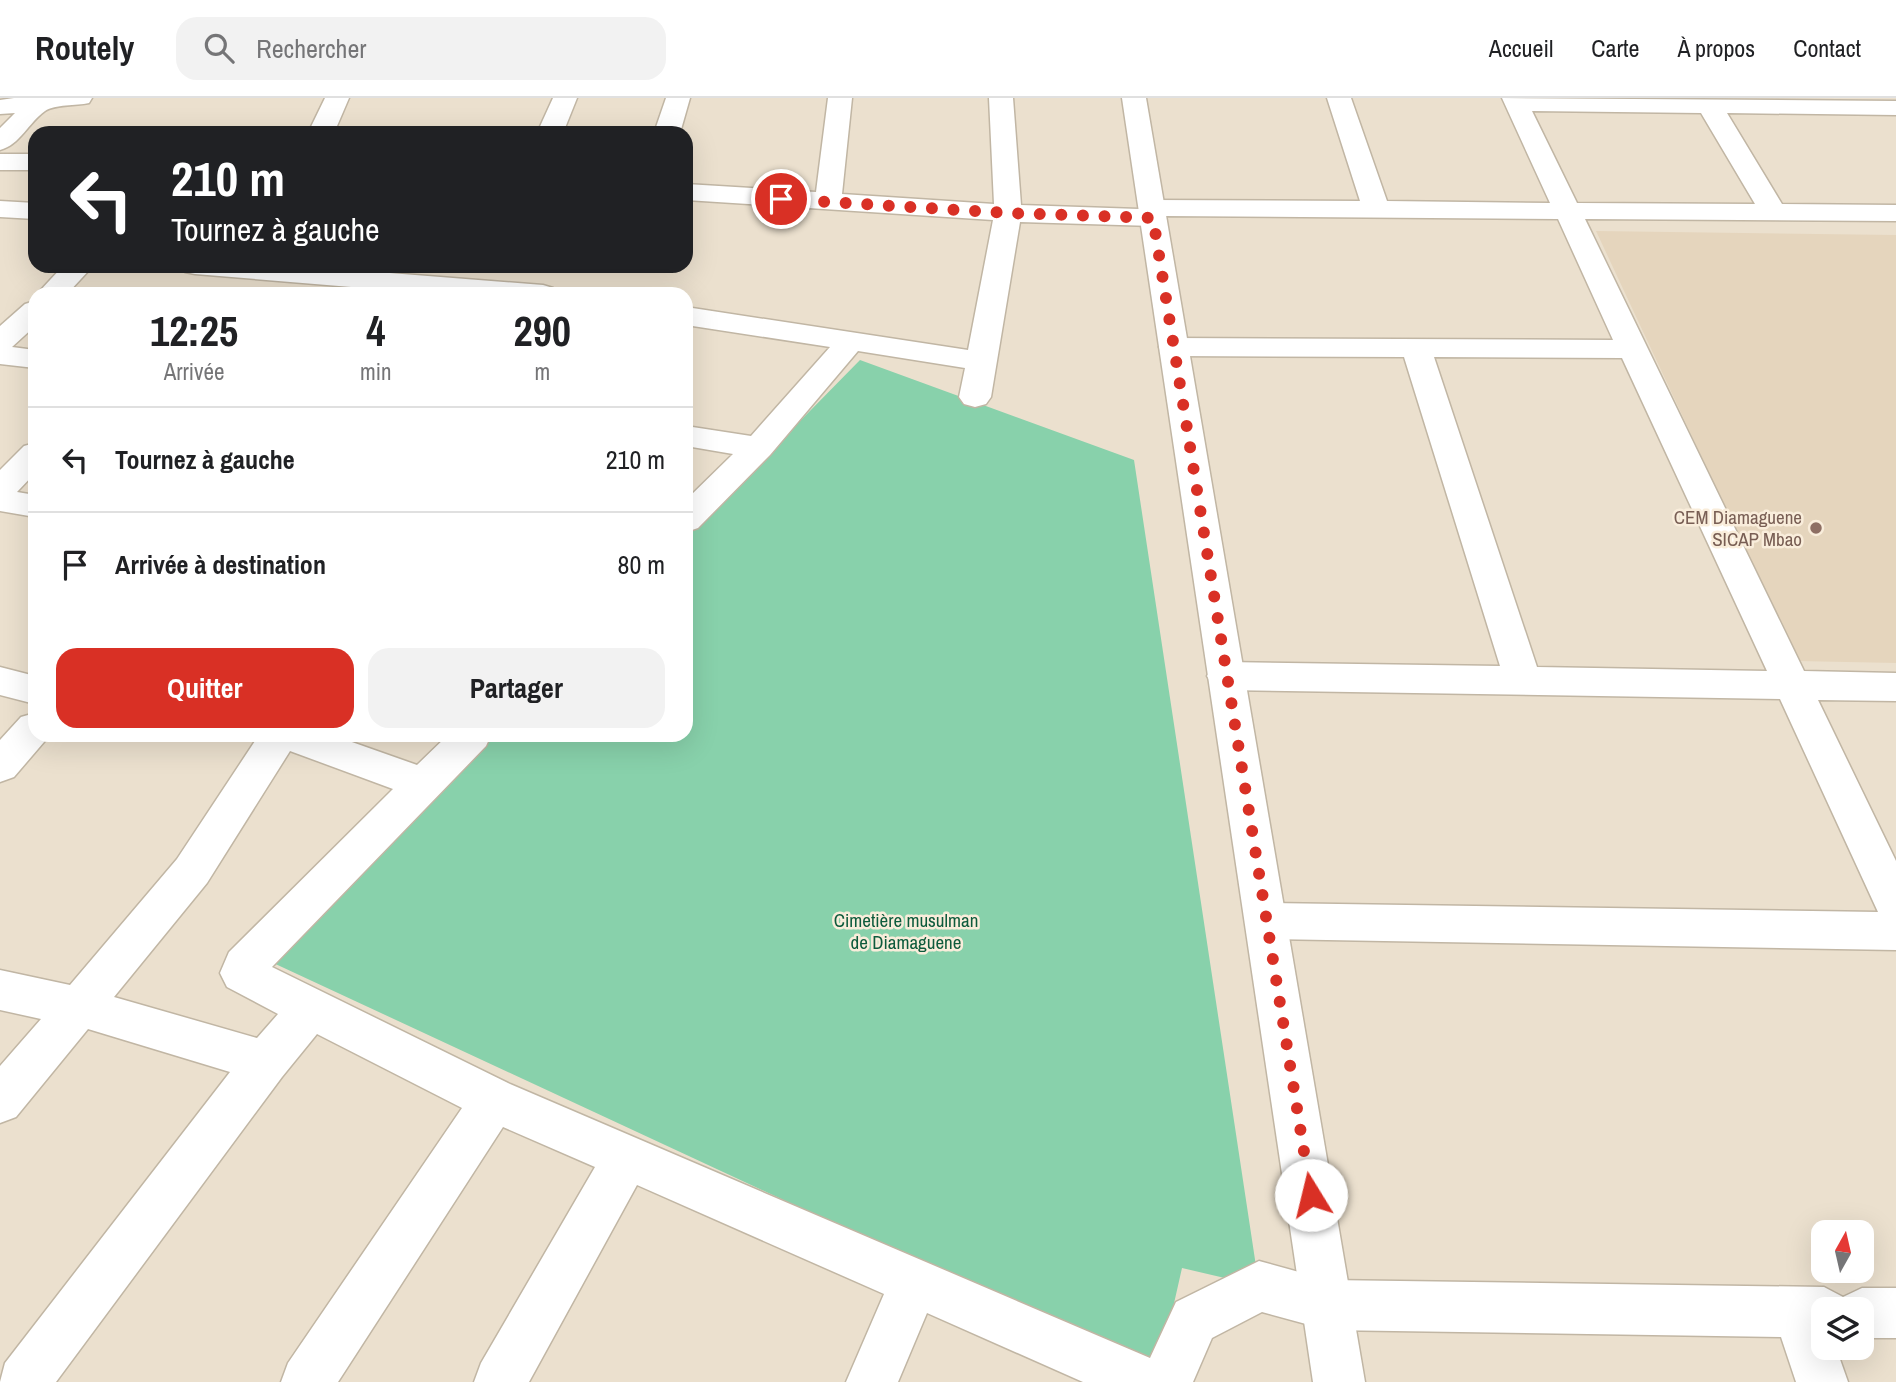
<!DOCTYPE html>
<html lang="fr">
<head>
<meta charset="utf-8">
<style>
	body { margin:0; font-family:"Archivo Narrow",sans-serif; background:#f2f2f2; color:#202124; height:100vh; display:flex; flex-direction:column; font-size:26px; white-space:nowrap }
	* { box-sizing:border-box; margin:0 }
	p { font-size:23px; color:#757577 }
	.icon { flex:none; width:38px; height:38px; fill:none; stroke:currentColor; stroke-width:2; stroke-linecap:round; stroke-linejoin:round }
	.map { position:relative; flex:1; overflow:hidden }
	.drawer { position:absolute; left:28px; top:189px; width:665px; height:455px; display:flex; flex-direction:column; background:#fff; border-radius:21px; box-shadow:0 7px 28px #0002 }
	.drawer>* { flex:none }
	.banner { position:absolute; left:28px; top:28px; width:665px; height:147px; border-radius:21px; box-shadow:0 7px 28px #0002; background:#202124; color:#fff; overflow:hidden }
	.needle { width:46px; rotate:8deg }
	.fabs { position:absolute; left:1811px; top:1122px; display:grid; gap:14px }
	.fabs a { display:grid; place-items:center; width:63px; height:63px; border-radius:14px; background:#fff; box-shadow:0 7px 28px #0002; font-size:35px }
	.pin { position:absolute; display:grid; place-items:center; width:60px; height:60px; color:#fff; margin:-30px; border:4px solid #fff; border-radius:50%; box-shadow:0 2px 7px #0007 }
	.me { position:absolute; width:77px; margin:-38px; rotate:351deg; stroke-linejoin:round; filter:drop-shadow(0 0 5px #0008) }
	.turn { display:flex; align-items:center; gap:24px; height:147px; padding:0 28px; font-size:32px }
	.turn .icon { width:91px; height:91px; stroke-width:2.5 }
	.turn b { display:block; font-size:49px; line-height:60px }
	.eta { display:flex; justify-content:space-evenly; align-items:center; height:119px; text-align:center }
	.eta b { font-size:42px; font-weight:700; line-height:49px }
	.button { display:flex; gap:14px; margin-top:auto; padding:14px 28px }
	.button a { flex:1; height:80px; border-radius:21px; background:#d93025; color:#fff; font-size:28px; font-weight:700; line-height:80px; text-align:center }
	.button a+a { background:#f2f2f2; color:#202124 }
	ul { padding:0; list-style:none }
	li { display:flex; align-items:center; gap:21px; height:105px; padding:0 28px; border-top:2px solid #e0e0e0 }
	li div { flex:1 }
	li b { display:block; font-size:26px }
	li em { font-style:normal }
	header { display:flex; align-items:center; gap:42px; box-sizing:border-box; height:98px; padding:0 35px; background:#fff; border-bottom:2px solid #e0e0e0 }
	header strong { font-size:33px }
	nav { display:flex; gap:38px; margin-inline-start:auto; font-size:24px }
	.search { width:490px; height:63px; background:#f2f2f2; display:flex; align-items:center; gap:18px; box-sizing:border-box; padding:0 24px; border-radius:21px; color:#757577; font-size:26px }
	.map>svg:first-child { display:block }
</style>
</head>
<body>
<header>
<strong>Routely</strong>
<div class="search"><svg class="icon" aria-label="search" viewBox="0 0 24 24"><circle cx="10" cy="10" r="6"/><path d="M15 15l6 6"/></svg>Rechercher</div>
<nav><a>Accueil</a><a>Carte</a><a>À propos</a><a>Contact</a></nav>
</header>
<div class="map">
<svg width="1896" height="1284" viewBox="0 0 1896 1284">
	<rect width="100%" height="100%" fill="#ebe0ce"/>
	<path fill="#e5d5bd" d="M1596,133L1896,137V565L1797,563Z"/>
	<path fill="#88d1ab" d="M860,262L1134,362L1259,1188L1182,1170L1158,1276L269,863L491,637H686V439Z"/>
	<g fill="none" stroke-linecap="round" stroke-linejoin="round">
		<g stroke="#c1b6a4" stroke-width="3">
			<path id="street" d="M14,0H92L89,5C76,8 55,6 45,13C29,24 20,47 0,52V30L15,15L0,16V2Z
				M325,0H349L334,35H308Z
				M553,0H577L563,35H537Z
				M666,0H690L680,35H654Z
				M828,0H852L842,96L994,106L989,0H1013L1021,107L1139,111L1142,104L1152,102L1360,103L1327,0H1351L1387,103L1550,105L1502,0L1896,3V17L1727,15L1782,106L1896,107V123L1585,121L1804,573L1896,575V603L1818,602L1896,763V852L1267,841L1252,836L1246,823L1252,810L1267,805L1878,814L1780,601L1226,592L1213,588L1207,578L1213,568L1226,564L1500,568L1404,259L1174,258L1163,256L1159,249L1163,242L1174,240L1613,242L1558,121L1165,118L1163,126L1153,128L1020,124L991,299L986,306L975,309L964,306L959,299L965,270L858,253L770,357L698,430L686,434V402L733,356L686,348V328L751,338L830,249L686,227V209L968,252L993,122L686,102V86L816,94ZM1532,13L1701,15L1755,106L1577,105ZM1434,259L1622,260L1767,573L1537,569Z
				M0,56H35V72H0Z
				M0,103L35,105V121L0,119Z
				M63,168H93L67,196H37Z
				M181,168H301L543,187L553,190L557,196H436L195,176L185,174Z
				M35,203V228L12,249L35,252V270L0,266V228L25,206Z
				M35,345V375L17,394L35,397V419L0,413V372L24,348Z
				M0,569L35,578V606L0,597Z
				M35,615V637H50L14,679L0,684V642L21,619Z
				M259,637H332L417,667L448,637H491L486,648L272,869L510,986L1150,1260L1176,1204L1259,1163L1328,1182L1824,1189L1843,1199L1862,1190H1896V1240H1862V1211H1824V1250H1836L1848,1284H1796L1781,1239L1328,1232L1262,1214L1212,1240L1193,1284H1083L927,1215L898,1284H846L884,1196L637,1087L529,1284H474L481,1265L595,1069L503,1029L338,1284H281L288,1265L462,1010L317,936L282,979L56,1284H0L5,1265L230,974L88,931L16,1019L0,1025V968L41,921L0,912V872L70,887L177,761ZM290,653L393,691L229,854L220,875L227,889L278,916L257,940L114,899L207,785Z"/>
		</g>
		<g stroke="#c1b6a4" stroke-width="3">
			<path id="secondary" d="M1122,0H1146L1365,1284H1313Z"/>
		</g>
		<use href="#street" fill="#fff" fill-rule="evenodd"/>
		<use href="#secondary" fill="#fff" fill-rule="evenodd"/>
	</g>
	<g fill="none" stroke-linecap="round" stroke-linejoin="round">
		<path stroke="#d93025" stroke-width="12" stroke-dasharray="0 21.6" d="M781,101L1007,115L1153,120L1311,1097"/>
	</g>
	<circle fill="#8d6e63" stroke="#f9eddb" stroke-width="2.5" cx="1816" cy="430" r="7"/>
	<g text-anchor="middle" stroke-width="5" stroke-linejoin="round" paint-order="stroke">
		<g font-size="19" fill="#785e54" stroke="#f9eddb" text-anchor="end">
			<text x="1802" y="426">CEM Diamaguene<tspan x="1802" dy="22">SICAP Mbao</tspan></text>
		</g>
		<g font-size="19" fill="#0d5b3c" stroke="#f9eddb">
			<text x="906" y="829">Cimetière musulman<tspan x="906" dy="22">de Diamaguene</tspan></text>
		</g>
	</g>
</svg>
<div class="fabs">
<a><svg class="needle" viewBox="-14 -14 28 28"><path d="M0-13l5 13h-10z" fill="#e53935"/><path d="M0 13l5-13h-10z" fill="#757577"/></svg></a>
<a><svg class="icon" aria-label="layers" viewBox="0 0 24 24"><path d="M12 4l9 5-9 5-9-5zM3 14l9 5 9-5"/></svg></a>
</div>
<div class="pin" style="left:781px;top:101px;background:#d93025"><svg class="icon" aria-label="arrive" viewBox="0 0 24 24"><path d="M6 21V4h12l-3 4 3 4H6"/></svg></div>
<svg class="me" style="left:1311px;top:1097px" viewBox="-20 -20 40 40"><circle r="19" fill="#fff"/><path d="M0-13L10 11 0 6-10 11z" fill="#d93025"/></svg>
<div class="banner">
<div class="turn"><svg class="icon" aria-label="left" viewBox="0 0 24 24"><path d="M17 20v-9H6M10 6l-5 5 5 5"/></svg><div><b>210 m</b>Tournez à gauche</div></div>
</div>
<section class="drawer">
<div class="eta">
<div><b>12:25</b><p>Arrivée</p></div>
<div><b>4</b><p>min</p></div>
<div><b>290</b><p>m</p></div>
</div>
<ul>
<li><svg class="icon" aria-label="left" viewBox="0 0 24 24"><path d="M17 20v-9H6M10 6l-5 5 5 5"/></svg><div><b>Tournez à gauche</b></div><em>210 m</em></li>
<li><svg class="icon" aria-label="arrive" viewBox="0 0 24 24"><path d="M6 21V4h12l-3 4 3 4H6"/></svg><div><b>Arrivée à destination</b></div><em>80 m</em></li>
</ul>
<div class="button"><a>Quitter</a><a>Partager</a></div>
</section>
</div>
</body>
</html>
